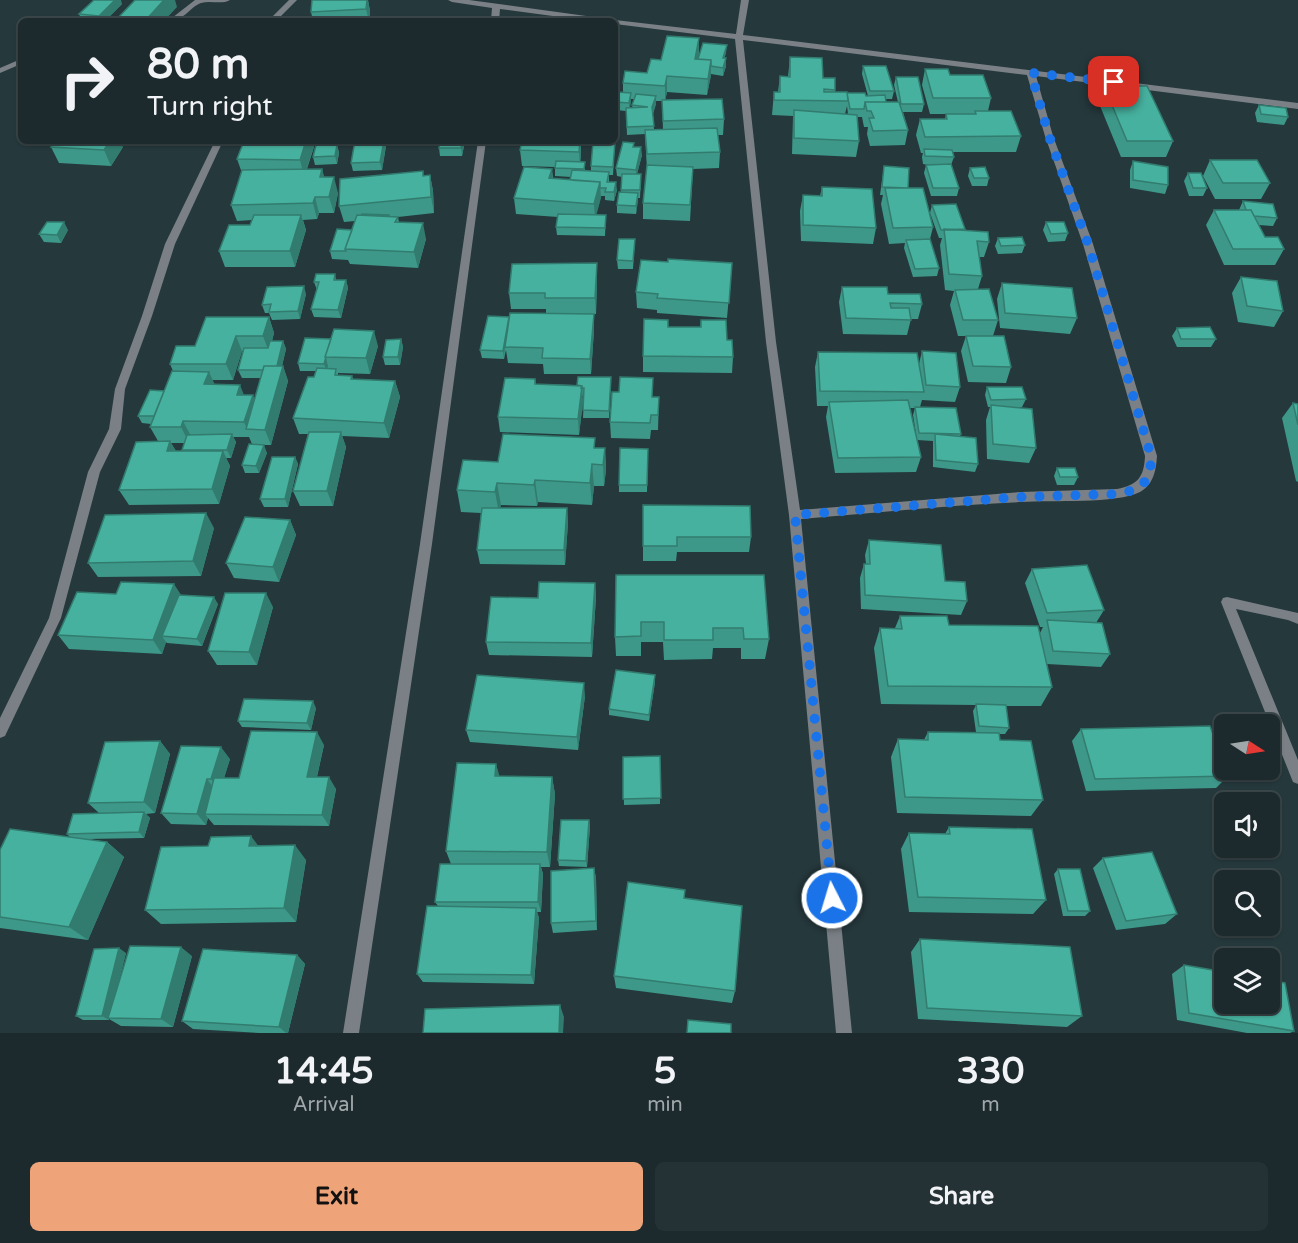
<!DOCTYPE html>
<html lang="en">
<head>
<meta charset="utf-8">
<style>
	body { margin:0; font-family:"Varela Round",sans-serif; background:#253235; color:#f1f3f6; height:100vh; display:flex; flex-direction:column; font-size:22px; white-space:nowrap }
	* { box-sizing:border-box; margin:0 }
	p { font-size:20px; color:#a0a7aa }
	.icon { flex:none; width:33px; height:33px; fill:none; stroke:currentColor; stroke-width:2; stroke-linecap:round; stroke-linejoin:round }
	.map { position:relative; height:1033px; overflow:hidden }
	.sheet { display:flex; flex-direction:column; background:#1c2a2d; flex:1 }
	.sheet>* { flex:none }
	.top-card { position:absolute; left:18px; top:18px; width:600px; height:126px; border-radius:9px; box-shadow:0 2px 4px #0004,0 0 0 2px #3a4649; background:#1c2a2d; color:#f1f3f6; overflow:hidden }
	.needle { width:39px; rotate:102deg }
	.fabs { position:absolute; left:1214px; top:714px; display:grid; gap:12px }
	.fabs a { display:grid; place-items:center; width:66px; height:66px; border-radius:9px; background:#1c2a2d; box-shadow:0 2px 4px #0004,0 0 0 2px #3a4649; font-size:30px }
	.pin { position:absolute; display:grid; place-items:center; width:51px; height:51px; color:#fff; margin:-26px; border-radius:12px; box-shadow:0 3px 9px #0006 }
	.me { position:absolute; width:66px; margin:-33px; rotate:355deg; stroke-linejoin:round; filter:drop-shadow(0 0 4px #0008) }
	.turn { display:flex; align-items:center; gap:21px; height:126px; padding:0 30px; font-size:27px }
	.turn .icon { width:78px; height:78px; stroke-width:2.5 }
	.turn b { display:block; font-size:42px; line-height:51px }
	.eta { display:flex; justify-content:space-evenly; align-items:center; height:102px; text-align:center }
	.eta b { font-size:36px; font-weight:800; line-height:42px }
	.action { display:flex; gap:12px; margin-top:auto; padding:12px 30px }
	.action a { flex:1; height:69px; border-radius:9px; background:#efa378; color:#111; font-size:24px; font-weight:800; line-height:69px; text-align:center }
	.action a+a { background:#253235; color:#f1f3f6 }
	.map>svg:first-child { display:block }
</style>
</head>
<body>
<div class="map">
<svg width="1298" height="1033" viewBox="0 0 1298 1033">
	<rect width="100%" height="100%" fill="#25383c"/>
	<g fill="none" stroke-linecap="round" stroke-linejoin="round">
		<path fill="#7a8086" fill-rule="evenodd" d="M195,0H230C221,5 211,0 201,3C188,8 185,21 168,21Z
			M289,0H297L276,21H268Z
			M448,0H469L608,19L612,21L615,20L736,34L741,0H749L743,35L1298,103V109L1036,76L1053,136L1093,244L1157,456C1156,470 1154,484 1140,492C1117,504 1051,500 1022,502C948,505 875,513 801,519L852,1033H836L789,515L766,342L735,39L615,24V21H590L500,9L499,21H491L492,8L452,2ZM743,40L1027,75L1045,136L1083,244L1145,456C1144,477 1138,485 1117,489L1020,492L800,510L776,342Z
			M21,59V64L0,73V68Z
			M215,141H223L175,244L152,316L125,389L121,429L100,472L61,618L5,736L0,738V718L49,618L88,472L109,429L115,389L142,316L165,244Z
			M478,141H486L432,544L359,1033H343L420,544Z
			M1227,597L1298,613V624L1288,620L1236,609L1298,760V784L1293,782L1221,602L1223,598Z"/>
	</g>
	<path fill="#3d9889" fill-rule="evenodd" d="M368,0L370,11V21H313L311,12Z
		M122,4L105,21H82L79,14Z
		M726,53L724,58H726V66L723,76L711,74L707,95L667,92L665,100L724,119L723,135H718L720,152L719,168L693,169L690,221L643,219V203L647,170L645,134L627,135L626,111L615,110V99L623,92V83L647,73L661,60L699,54L698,59ZM631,99H634L632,108H630ZM656,101H662L663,130H654L653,114L656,104Z
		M790,57L823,78L835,90V92L868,96L862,74L863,66L894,91L892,99H885L886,102H898L894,85L896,77L924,104L922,112H903L908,130L905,145L870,146L867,134L868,127H864L862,117H857L859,141L856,157L792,154L793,116L772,115L774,92H778L780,76L788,77ZM847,106L848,114H845Z
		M925,69L950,75L991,98L988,111L1021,136L1016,152H953L954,157L951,165L959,188L957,196H931L924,173L926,165H929L923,164L922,157L923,153H921L916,135L920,119H945L946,114H974H930L922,85Z
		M1104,86L1173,141L1166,157H1121L1098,101Z
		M1259,105L1288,117L1284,125L1257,122L1255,113Z
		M244,141H313L314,147L307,169H322L324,177L338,193L334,213H319L317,219L303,220L306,230L295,267H225L219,251L250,225L252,220L237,221L231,205L242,173L237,159Z
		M355,141H385L386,146L382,170L353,171L351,163Z
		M440,141H465L462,156H440L439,148Z
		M522,141H581V154L580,162L586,171H591V166L615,142L613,175H609V182L617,190L614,201L605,200V196H601L596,215H606L605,236L557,235L556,227L558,217L516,214L514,198L552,169L553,178L570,180L571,177L555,176V167L522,166L520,150Z
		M337,145L339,153L337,164L315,165L313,157Z
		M51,147H123L111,166L59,163Z
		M634,147L642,155L637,174H641L640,198H638L636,214L617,213V205L621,192L622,177L617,176L616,168Z
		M1210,160L1270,183L1261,199H1215L1203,176Z
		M1133,161L1168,185L1165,194L1130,188V170Z
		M884,166L908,188L933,227L930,239L939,268L937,276L913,277L904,248L905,243L889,244L881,204L883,195H880Z
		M970,168L989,178L987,186H972L968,176Z
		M1188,173L1207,188L1203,196H1189L1184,181Z
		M430,175L433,191L434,213L398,217L399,222L426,239L418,268L350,264L348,260L332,259L330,251L352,230L355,221L344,222L339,206L423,176Z
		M822,187L876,228L873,244L801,241L800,211L803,195L820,196Z
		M1243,201L1277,218L1273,226L1259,225L1265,237L1284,249L1275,265H1224L1206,225L1214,210H1239Z
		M932,205L965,229V230L989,242L984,257H979L982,276L978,289L998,320L993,336L1011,367L1006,383L968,382L961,351L966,336H958L950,305L954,291L945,290L940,245L942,238H939L930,213Z
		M1046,222L1068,233L1065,241L1048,242L1043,230Z
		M68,230L61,243L44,242L39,234Z
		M998,238L1025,245L1022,253L998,254L995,246Z
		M635,239L633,269H618L617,260Z
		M668,262L732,263L727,318L657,313V310L637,308L636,292Z
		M335,274L336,280H346L348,288L341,318L314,317L311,309L317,290L314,282Z
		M1241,277L1283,311L1274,327L1238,322L1232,293Z
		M597,279L596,314H565H594V330L591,374H544L543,364L508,363L506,350L504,359L482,358L480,350L509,317L546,314V309H511L509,293Z
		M1002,283L1077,318L1070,334L1000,328L997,299Z
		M842,287L888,294L922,304L918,319H911L907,335L843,334L839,302Z
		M306,294L300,319L272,320L269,313H265L262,305Z
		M269,317L274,333L272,341H283L286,349L282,366H283L288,381L271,445H260L267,453L259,473H245L242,465L252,444L249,437H233L236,442L231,458H226L230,466L219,504L129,505L119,490L158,441L150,427L151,424L142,423L138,416L164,391L173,371L170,364L195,346ZM242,351H243L238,370L242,378H261L255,399L214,385L212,380H233ZM171,443H185L182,451H176Z
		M701,320L727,340L733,357L732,373L643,372V356L668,327H700Z
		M1177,328L1216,339L1211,347H1177L1172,336Z
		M401,339L403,347L400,365H385L383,357Z
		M378,346L370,374L338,373V375L352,376L353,379L395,381L400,397L389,438L342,436L346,447L333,506H300L293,491L308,434H299L293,418L314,377L316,371H300L298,363Z
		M922,351L960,387L955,402L922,400L920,407L961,434L960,436L978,464L975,472L933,467V441L917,440L913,415L915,408H909L921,457L916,472L835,473L826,417L828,406H817L815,367L818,352L919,364Z
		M611,377L609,418H583L584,396H582L583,401L579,435L500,432L498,417L535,379L536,384L577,385Z
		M987,387L1026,399L1022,407H1012L1036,448L1029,463L987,459L986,420L990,407H988L985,395Z
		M652,397H659L658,430H651L650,439L611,438L610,422Z
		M1293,403L1298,404V482L1296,481L1282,418Z
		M596,448H605L606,470L604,486H594L592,505L538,502L537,506L501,505L500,508H567L568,523L565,565L480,564L477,550L481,513L461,512L457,490L498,462Z
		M648,449L647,492H619V485Z
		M295,457L298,464L288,507H264L260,499Z
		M1057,468L1078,477L1074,485H1057L1054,476Z
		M643,505L751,537L749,552H677L676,561H643Z
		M290,520L296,535L279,582L234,578L226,563Z
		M214,528L201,576L98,577L88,563Z
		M869,540L945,581L967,601L961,615L861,609L860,578L864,564H866L865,555Z
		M1032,569L1104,610L1096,623L1110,654L1101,667L1047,664L1052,687L1041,706H1006L1009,728L1005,734H999L1000,740L1043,800L1031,816L897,813L891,757L898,739L924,740L928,732L993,733L976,732L973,711L976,705L881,704L874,648L880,628H895L900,616L949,625L1040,633L1043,627H1040L1025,583Z
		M616,575L769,639L765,659H741V648H713L712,659L664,660L663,642H641V656H616L615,637Z
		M595,583L596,597L592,657L489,655L486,642L538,598Z
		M116,594L181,595L218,604L202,646L167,643L166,642L162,654L69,649L58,635Z
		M273,607L257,665H217L208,651Z
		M655,675V682L649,721L609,715V709Z
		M585,696L578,750L470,742L466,730Z
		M316,708L311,730L242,727L238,721Z
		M1081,729L1228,776L1216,788L1086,791L1072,741Z
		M160,741L170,754L155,813L146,814L150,818L144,838L88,839L107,842L124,857L88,940L0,928V850L70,837L67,834L99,813L88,803Z
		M324,745L317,777L336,789L329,826L214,825L208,818L206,825L171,824L161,813L230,759L224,778H239Z
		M660,756V804L624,805L623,757Z
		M499,776L552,777L555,794L550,867H541L543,874L541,912H537L539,918L534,984L423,982L417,974L438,906L435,902L451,864L446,851Z
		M589,820L590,826L587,867L559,866L558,860Z
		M949,827L1046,900L1033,914L909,912L901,849L909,833L945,834Z
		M258,845L306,860L296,922L161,924L145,910L208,846Z
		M1103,858L1177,914L1165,924L1116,930L1093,868Z
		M594,868L596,878L597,930L553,933L551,923Z
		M1058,869L1090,911L1085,916H1063L1054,874Z
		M685,898L735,991L732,1003L616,988L614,976Z
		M920,939L1082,1016L1067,1027L918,1019L911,952Z
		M126,953L114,1000L192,956L173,1027L121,1026L109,1019V1020H83L76,1016Z
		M297,955L305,964L288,1033H260L193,1029L182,1021Z
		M1184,965L1294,1031L1290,1033H1247L1177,1020L1172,974Z"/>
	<path fill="#327c6f" d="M115,0H121L122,4L105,21H101L99,16Z
		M164,0H175L177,7L164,21H145Z
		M367,0H368L370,11V21H369L366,9Z
		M699,38V54L694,75L695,59Z
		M727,45L726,53L722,66L723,58Z
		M726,58V66L723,76V68Z
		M711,60V76L707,95L708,79Z
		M667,76V92L665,102V86Z
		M631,93V101L629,111V103Z
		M656,96V104L652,115V107Z
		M110,141H120L123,147L111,166L104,150Z
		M306,141H313L314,147L304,176L300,160Z
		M384,141H385L386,146L382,170L380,162Z
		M462,141H465L462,156L461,148Z
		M580,141L581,154L580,168L579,152Z
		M337,145L339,153L337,164L335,156Z
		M641,147L642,155L636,178V170Z
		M322,169L326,185L320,177Z
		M552,169L553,185L549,178Z
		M430,175L433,191L434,213L431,197Z
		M334,177L338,193L334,213L329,197Z
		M600,182L601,198L595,220L594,204Z
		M616,182L617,190L614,201V192Z
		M638,193V201L636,214V206Z
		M315,197L319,213L317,219L313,203Z
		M301,215L306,230L295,267L290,251Z
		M64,222L68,230L61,243L57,235Z
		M423,223L426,239L418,268L414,252Z
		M597,263V279L596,314L595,298Z
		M346,280L348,288L341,318L338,310Z
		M304,286L306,294L300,319L298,311Z
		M594,314V330L591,374L590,359Z
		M269,317L274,333L269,352L263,336Z
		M509,317L510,325L505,347L504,359L503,351Z
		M374,331L378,346L370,374L366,358Z
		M236,336L242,351L233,380L226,364Z
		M401,339L403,347L400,365L398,357Z
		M283,341L286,349L279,378L276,370Z
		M326,358L328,366L327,372L324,364Z
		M283,366L288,381L271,445L265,430Z
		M209,372L216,387L204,384Z
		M395,381L400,397L389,438L384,423Z
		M240,385L246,400L237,395Z
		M582,386L583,401L579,435L578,419Z
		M253,395L259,410L247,429L244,422Z
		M183,421L191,436L189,443L181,427Z
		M341,432L346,447L333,506L327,491Z
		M232,434L236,442L231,458L227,450Z
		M170,441L178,456L167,451Z
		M264,445L267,453L259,473L256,466Z
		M605,448L606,470L604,486L603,465Z
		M223,451L230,466L219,504L212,489Z
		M295,457L298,464L288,507L285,499Z
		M592,464L594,486L592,505L590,483Z
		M535,480L538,502L537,506L534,485Z
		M497,483L501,505L499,513L495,492Z
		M567,508L568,523L565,565L564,550Z
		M206,513L214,528L201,576L193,561Z
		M290,520L296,535L279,582L273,567Z
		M595,583L596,597L592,657L591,643Z
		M174,584L183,598L162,636L166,642L162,654L153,640Z
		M266,593L273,607L257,665L249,652Z
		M214,597L218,604L202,646L197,639Z
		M655,675V682L649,721V715Z
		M584,683L585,696L578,750L577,737Z
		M313,701L316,708L311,730L307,723Z
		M317,732L324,745L314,789L307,777Z
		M160,741L170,754L155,813L144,802Z
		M221,747L230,759L220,791L211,779Z
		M496,764L501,781L495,776Z
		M329,777L336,789L329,826L322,815Z
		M552,777L555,794L550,867L547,852Z
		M207,779L216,791L205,814L208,818L206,825L197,814Z
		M144,812L150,818L144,838L139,832Z
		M589,820L590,826L587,867L586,861Z
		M251,836L263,852L249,846Z
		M107,842L124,857L88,940L69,927Z
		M295,845L306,860L296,922L284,908Z
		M540,864L543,874L541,912L538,902Z
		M594,868L596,878L597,930L596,921Z
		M536,908L539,918L534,984L531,975Z
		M181,947L192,956L173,1027L161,1019Z
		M119,948L126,953L109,1020L102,1016Z
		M297,955L305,964L288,1033H286L279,1027Z
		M560,1005L564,1017L563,1033H559Z"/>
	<path fill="#47b19f" stroke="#327c6f" stroke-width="1.5" d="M94,0H115L99,16L79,14Z
		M135,0H164L145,21H115Z
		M312,0H367L366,9L311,12Z
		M667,36L699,38L695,59L711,60L708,79L667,76L665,86L623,83L625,71L647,73L651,59L661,60Z
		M703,43L727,45L723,58H726L723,68L711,66V60L698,59Z
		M790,57L822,58L823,78H835V90L824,89V92H847L848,101L774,100V92H780V76L790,77Z
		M863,66H886L894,91H870Z
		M925,69H948L950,75H983L991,98H933Z
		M896,77H918L924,104H901Z
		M1104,86H1147L1173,141H1127Z
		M617,92L631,93L629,103L615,102Z
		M847,93H865L866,96L885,95L886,102H865L864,109H850Z
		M636,94L656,96L652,107L654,126L627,127L626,108L648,107L632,105Z
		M722,99L724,119L663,121L662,100Z
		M865,102H899L908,130L873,131L869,118H874L871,111H867Z
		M1259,105L1286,108L1288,117L1261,114Z
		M794,110L857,115L859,141L794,138Z
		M975,111H1011L1021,136L925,137L920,119H947L946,114H976Z
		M717,128L720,152L647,154L645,130Z
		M55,141H110L104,150L51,147Z
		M244,141H306L300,160L237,159Z
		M355,141H384L380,162L351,163Z
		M440,141H462L461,148H439Z
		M522,141H580L579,152L520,150Z
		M593,142H615L613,167L591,166Z
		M623,142L634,143L633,147H641L636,170L616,168Z
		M316,145H337L335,156L313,157Z
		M924,149L952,150L954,157L925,156Z
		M1210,160H1257L1270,183H1223Z
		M556,161L585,162L584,169L555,168Z
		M1133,161L1168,167V185L1133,180Z
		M951,164L959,188H933L926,165Z
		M647,165L693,167L690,205L643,203Z
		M884,166L909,168L908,188L882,187Z
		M524,167L552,169L549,178L600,182L594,204L514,198Z
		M985,167L989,178H974L970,168Z
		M322,169L320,177H334L329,197H315L313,203L231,205L242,170Z
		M572,170L609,172L607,182H616L614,192H605L606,188H600V182L570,180Z
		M423,171V176L430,175L431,197L339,206L340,179Z
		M1188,173H1201L1207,188H1193Z
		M622,174H641L640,190H621Z
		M822,187L872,189L876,228L803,225V195L822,196Z
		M885,188H923L933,227L893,228Z
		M619,192L638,193L636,206L617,205Z
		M1243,201L1273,204L1277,218L1254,216L1251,210H1246Z
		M956,204L965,229L941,230L932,205Z
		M1214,210H1251L1265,237H1278L1284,249H1233Z
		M362,214L389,215V216L362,215Z
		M558,214L606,215L605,228L556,227Z
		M254,215H301L290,251H219L229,225H250Z
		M357,215L398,217L395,222L423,223L414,252L345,249Z
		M47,222H64L57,235L39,234Z
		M1046,222H1064L1068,233L1051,234Z
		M337,229L352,230L345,249L346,251H330Z
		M944,229L988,232L989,242L977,241L982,276L949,274Z
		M1022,237L1025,245L1001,246L998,238Z
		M619,239H635L633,261L617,260Z
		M930,239L939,268L915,269L906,240Z
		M668,259L732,263L729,303L657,298L658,294L636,292L641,260L668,262Z
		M597,263L595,298H545V293H509L512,264Z
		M316,274H335L334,280H346L338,310L311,309L319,282H314Z
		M1241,277L1277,281L1283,311L1247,306Z
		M1002,283L1072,288L1077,318L1005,313Z
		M304,286L298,311L269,312L271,304L262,305L267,287Z
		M842,287H887L888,294H920L922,304L890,303L891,308H909L911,320L846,318Z
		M989,289L998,320H963L955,290Z
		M510,313L594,314L590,359L542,358L543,348L505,347Z
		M488,316L509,317L503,351L480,350Z
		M206,317H269L263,336H236L226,364H170L176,346H195Z
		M644,319L668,320V327H701V320H726L727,340H732L733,357L643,356Z
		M1210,327L1216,339H1181L1177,328Z
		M334,329L374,331L366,358L325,357Z
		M966,336H1004L1011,367L973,366Z
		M305,338L331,339L325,357H326L324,364L298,363Z
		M401,339L398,357H383L386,340Z
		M270,341H283L277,366H264L263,370H238L244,348H268Z
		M922,351L956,353L960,387L926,385Z
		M818,352L917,353L924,392L820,391Z
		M264,366H283L265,430L246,429Z
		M317,368L336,369L335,375L352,376L351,379L395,381L384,423L293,418L308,377H314Z
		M172,371L209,372L204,384L240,385L237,395H253L244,422L183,421L181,427H150Z
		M578,377H611L609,411L583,410L584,388H581L582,386L577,385Z
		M620,377L653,378L652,397H659L658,415H651L650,423L610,422L612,392H619Z
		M505,378L535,379V384L582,386L578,419L498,417Z
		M987,387H1022L1026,399L991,400Z
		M150,390L164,391L154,416H138Z
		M908,400L921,457L838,458L829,402Z
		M1293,403L1298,404V425Z
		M991,405L1032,409L1036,448L993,444Z
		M915,407L956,408L961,434L919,433Z
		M309,432H341L327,491H293Z
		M232,434L227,450H182L187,435Z
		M503,434L595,438L594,448H605L603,465L592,464L590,483L535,480L534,485L497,483L495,492L457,490L463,460L498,462Z
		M935,434L976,438L978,464L936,460Z
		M170,441L167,451H223L212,489L119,490L136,442Z
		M249,444L264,445L256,466L242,465Z
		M620,448L648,449L647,485H619Z
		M272,457H295L285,499H260Z
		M1057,468H1075L1078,477H1060Z
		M643,505L750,506L751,537H677V546H643Z
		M482,508H567L564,550H477Z
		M206,513L193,561L88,563L105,515Z
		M245,517L290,520L273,567L226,563Z
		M869,540L941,545L945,581L965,582L967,601L865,595L864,564H870Z
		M1087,565L1104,610L1047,613L1032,569Z
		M616,575H764L769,639H744L743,628H713V640H664V622H641V636L615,637Z
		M121,582L174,584L153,640L58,635L77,592L116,594Z
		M539,582L595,583L591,643L486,642L491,597L538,598Z
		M225,593H266L249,652L208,651Z
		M179,595L214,597L197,639L162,636Z
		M900,616H947L949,625L1038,626L1052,687L888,686L880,628L902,629Z
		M1047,620L1102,623L1110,654L1053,651Z
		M616,670L655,675L649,715L609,709Z
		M477,675L584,683L577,737L466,730Z
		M244,699L313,701L307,723L238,721Z
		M976,704L1006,705L1009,728L979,726Z
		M1210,726L1224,765V770H1226L1228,776L1095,779L1081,729Z
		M251,731L317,732L307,777H329L322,815L205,814L214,778H239Z
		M928,732L999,733L1000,740L1031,741L1043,800L905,797L898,739L928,740Z
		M160,741L144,802L88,803L105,742Z
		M181,746L221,747L211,779H207L197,814L161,813Z
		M660,756L661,798L623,799V757Z
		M457,763L496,764L495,776L552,777L547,852L446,851Z
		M144,812L139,832L67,834L73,814Z
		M561,820H589L586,861L558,860Z
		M949,827L1032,829L1046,900L918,897L909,833L950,834Z
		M10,829L107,842L69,927L0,917V850Z
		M251,836L249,846L295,845L284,908L145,910L161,847L208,846L211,837Z
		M1152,852L1177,914L1126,921L1103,858Z
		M440,864H540L538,902H435Z
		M594,868L596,921L551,923V871Z
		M1058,869H1080L1090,911H1068Z
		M628,882L685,890L684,898L742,906L735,991L614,976Z
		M427,906L536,908L531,975L417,974Z
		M920,939L1070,947L1082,1016L927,1008Z
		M130,946L181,947L161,1019L108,1018Z
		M119,948L102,1016H76L94,949Z
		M203,949L297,955L279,1027L182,1021Z
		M1184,965L1224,972V1004H1269V980L1285,983L1294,1031L1189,1013Z
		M560,1005L559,1033H423L425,1009Z
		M688,1020L731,1024V1033H687Z"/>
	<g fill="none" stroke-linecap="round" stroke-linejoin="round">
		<path stroke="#1a73e8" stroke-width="10" stroke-dasharray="0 18" d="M832,898L795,515L1020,497L1117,494C1142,490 1151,482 1151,456L1088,244L1049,136L1031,73L1114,82"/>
	</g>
</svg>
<div class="fabs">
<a><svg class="needle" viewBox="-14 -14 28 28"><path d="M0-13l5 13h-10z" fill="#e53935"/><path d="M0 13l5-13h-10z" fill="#a0a7aa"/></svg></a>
<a><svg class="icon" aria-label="sound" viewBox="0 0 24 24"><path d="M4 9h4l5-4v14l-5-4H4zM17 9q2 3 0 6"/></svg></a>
<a><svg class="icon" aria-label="search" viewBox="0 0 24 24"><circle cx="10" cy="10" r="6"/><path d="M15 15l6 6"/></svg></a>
<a><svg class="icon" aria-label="layers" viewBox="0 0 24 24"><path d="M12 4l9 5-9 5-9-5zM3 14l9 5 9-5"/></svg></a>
</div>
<div class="pin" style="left:1114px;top:82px;background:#d93025"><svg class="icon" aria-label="arrive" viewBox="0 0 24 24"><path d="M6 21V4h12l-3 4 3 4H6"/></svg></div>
<svg class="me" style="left:832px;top:898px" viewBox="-20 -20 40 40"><circle r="17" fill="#1a73e8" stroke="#fff" stroke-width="3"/><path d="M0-11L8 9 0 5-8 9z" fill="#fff"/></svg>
<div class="top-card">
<div class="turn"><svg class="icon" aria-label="right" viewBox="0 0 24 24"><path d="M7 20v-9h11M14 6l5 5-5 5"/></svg><div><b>80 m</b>Turn right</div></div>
</div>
</div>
<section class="sheet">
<div class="eta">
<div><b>14:45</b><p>Arrival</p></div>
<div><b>5</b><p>min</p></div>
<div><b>330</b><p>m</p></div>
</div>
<div class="action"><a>Exit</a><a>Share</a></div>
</section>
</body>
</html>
